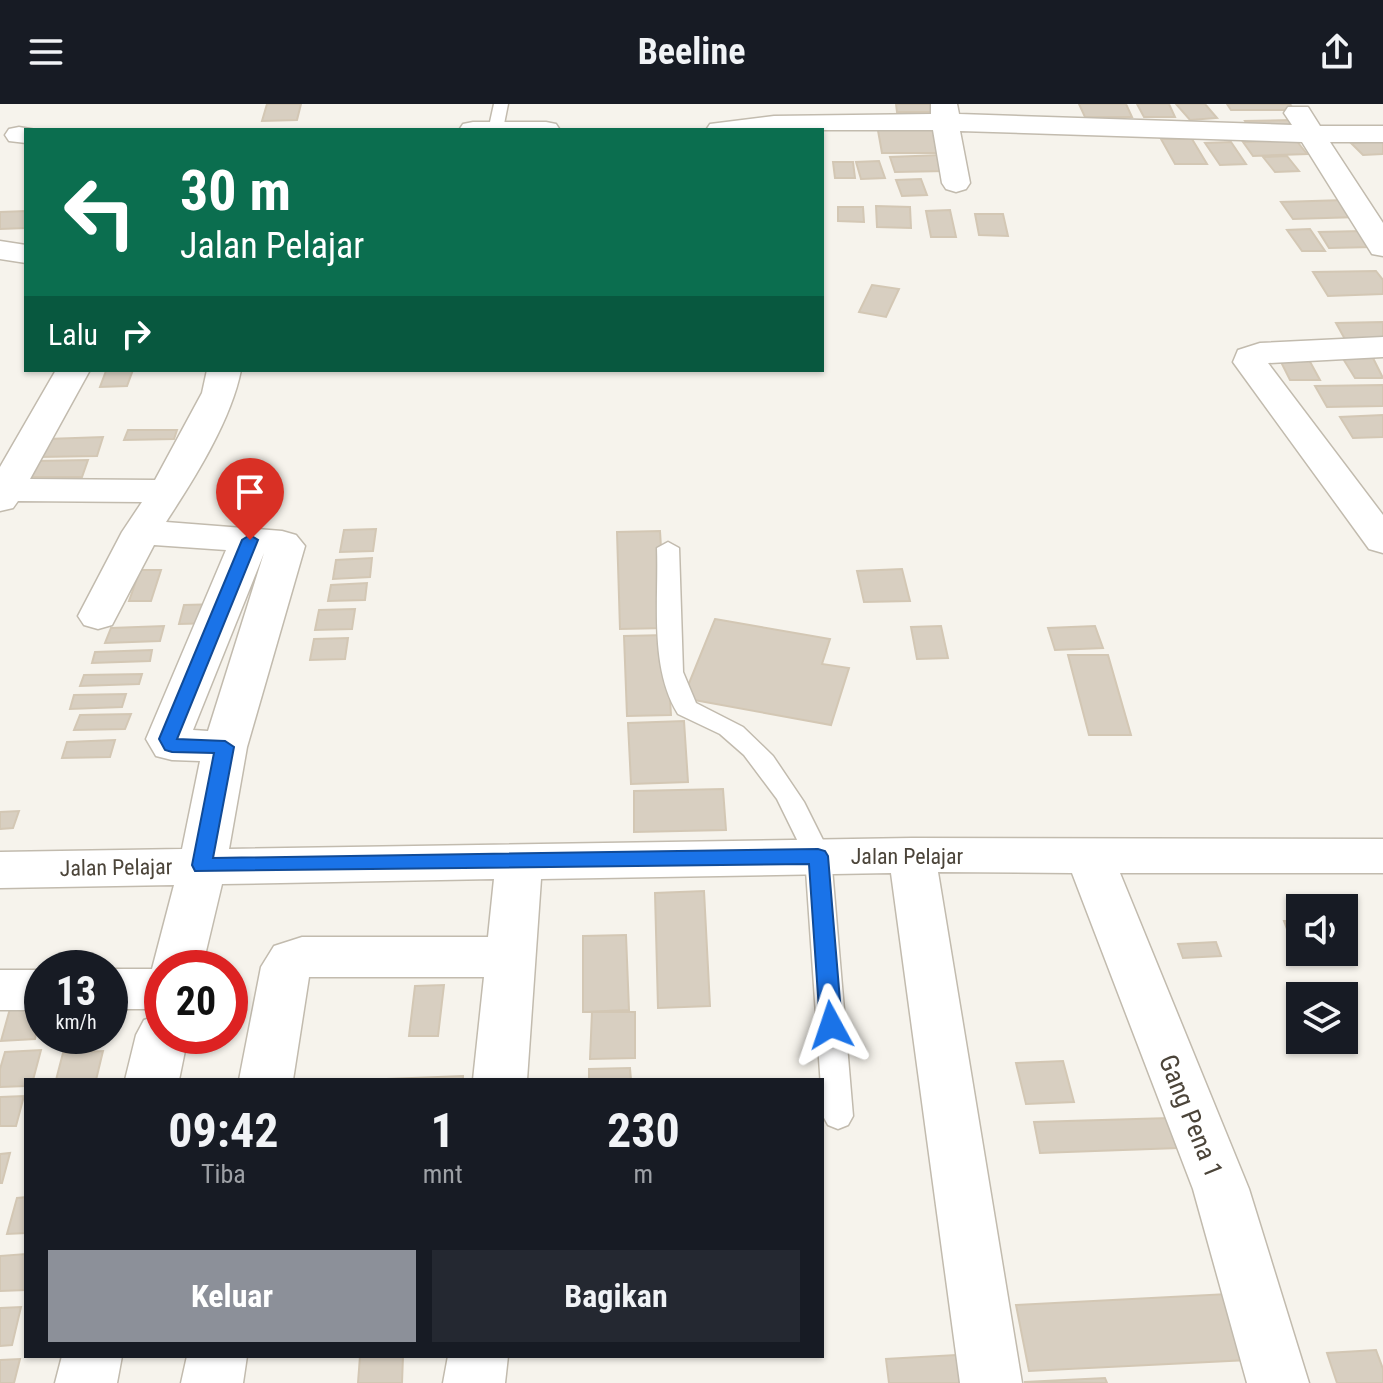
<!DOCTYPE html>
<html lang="id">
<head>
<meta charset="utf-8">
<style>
	body { margin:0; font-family:"Roboto Condensed",sans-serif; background:#242831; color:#f1f3f6; height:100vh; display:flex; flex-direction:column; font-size:30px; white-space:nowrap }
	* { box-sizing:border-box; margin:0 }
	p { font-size:26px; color:#9ea1a6 }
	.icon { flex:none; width:44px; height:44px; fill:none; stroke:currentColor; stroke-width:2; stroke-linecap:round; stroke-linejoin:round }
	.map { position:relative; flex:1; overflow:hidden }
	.panel { position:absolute; left:24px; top:974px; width:800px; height:280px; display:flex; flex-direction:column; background:#171b24; border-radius:0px; box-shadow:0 2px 6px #0004 }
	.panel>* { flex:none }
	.top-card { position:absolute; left:24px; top:24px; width:800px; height:244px; border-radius:0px; box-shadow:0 2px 6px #0004; background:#0b6e4f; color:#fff; overflow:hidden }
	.controls { position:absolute; left:1286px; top:790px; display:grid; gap:16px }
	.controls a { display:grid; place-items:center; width:72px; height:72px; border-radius:0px; background:#171b24; box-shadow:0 2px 6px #0004; font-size:40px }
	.speed { position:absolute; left:24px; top:846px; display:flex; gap:16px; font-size:40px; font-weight:700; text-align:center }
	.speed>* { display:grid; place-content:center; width:104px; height:104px; border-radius:50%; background:#171b24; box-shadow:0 2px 6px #0004; line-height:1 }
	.speed small { font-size:20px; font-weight:400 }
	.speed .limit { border:12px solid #d22; background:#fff; color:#111 }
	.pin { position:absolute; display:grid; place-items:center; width:68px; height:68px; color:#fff; margin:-82px -34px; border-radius:50% 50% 50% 0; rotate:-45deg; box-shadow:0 0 8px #0007 }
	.pin .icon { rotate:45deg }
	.me { position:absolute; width:88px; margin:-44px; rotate:355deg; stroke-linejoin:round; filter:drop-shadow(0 0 6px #0008) }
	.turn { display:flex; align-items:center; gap:28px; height:168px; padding:0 24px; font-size:36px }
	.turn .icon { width:104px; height:104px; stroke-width:2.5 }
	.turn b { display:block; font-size:56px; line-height:68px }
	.then { display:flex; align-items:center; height:76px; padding:0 24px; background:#0003; gap:16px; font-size:30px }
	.eta { display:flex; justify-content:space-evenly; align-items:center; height:136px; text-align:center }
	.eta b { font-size:48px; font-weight:700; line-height:56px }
	.cta { display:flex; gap:16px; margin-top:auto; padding:16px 24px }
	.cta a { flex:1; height:92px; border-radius:0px; background:#8c9099; color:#fff; font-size:32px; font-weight:700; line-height:92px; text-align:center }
	.cta a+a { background:#242831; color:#f1f3f6 }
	header { display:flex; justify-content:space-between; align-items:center; height:104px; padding:0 24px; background:#171b24; font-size:36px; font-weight:700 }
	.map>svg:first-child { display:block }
</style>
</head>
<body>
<header><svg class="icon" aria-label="menu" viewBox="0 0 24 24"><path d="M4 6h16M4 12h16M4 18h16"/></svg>Beeline<svg class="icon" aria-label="share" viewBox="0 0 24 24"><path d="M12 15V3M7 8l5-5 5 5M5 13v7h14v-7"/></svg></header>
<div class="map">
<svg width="1383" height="1279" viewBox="0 0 1383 1279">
	<rect width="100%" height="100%" fill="#f6f3ec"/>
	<path fill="#d8cfc1" stroke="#d3c7b4" stroke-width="2" d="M267,0H301L297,16L262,17Z
		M896,0H932L934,8H897Z
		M1079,0H1126L1132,13H1085Z
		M1137,0H1169L1175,13H1144Z
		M1176,0H1205L1217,14L1190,16Z
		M1227,0H1290L1294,6H1231Z
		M1292,16L1298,26H1251L1245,17Z
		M877,21H937L943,49H882Z
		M1161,35H1192L1207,60H1175Z
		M1296,36L1307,50L1253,52L1243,38Z
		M1383,37V50L1363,51L1351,39Z
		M1231,38L1246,60L1220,61L1205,39Z
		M941,51L946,67L895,68L890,53Z
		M1287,52L1299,67L1275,68L1263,53Z
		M879,57L885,74L861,75L856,58Z
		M833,58H853L855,74H835Z
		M921,75L927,91L902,92L896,76Z
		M1345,96L1358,113L1293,115L1281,98Z
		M876,102L910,103L911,124L877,123Z
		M838,103H863L864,118L838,117Z
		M950,106L956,133H931L926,107Z
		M26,107V124L0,125V108Z
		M975,110H1003L1008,132L979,131Z
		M1310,125L1325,147H1302L1287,126Z
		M1362,127L1372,143L1329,144L1319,128Z
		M1376,167L1383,176V190L1328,192L1313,168Z
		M872,181L899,185L886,213L859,208Z
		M1383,218V238L1347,239L1336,219Z
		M1372,252L1383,274H1355L1342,253Z
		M1279,254H1308L1320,276H1290Z
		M133,266L127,282L100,283L106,267Z
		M1383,281V302L1327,303L1315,282Z
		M1383,311V333L1353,334L1340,313Z
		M128,326H177L174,335L124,336Z
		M103,333L97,352L39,353L47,335Z
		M88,356L82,373H30L37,357Z
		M376,425L373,447L340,448L344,426Z
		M660,427L666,524L620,525L617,428Z
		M372,454L370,473L333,475L336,456Z
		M902,465L910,497L864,498L857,467Z
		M140,466H161L151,497H129Z
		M367,479L365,496L328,497L331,481Z
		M220,500L215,519L179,520L184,501Z
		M355,505L352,525L315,526L319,506Z
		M715,515L830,535L822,560L849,564L831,621L683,594Z
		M164,522L160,537L105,539L111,524Z
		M941,522L948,554L917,555L911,523Z
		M1095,522L1103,544L1055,546L1048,524Z
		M666,531L671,611L627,612L624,532Z
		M348,534L345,555L310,556L314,535Z
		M152,546L150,557L92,559L95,548Z
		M1068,551H1108L1131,631H1089Z
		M142,570L139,580L80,582L84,571Z
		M126,590L122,603L70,605L74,591Z
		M131,610L125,625L74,626L80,611Z
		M684,617L688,678L631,680L628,619Z
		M115,636L110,653L62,654L67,638Z
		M723,685L726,726L634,728V687Z
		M19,707L13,724L0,725V708Z
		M704,787L710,902L658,904L655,789Z
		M1284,817H1300V840L1293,841Z
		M626,831L629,906L583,908V832Z
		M1216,838L1221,852L1183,854L1178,840Z
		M444,881L438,932H409L415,882Z
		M42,900L35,935L1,937L11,901Z
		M592,908H635V954L590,955Z
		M41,946L33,976H26V982L0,983V965L5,948Z
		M103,947L96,976H56L63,949Z
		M1063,957L1074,998L1026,1000L1016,959Z
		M630,964L631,976H589V965Z
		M463,972V976H387V975Z
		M24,992L16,1022H0V993Z
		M1170,1014L1178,1044L1040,1049L1034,1018Z
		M10,1049L2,1079H0V1050Z
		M26,1093V1129L7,1130L17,1094Z
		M26,1150V1186L0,1187V1152Z
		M1228,1190L1248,1256L1029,1267L1016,1201Z
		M21,1203L12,1241L0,1242V1204Z
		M1376,1246L1383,1265V1279H1337L1327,1249Z
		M956,1251L961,1279H889L886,1255Z
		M360,1252H403L402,1279H358Z
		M20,1255L14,1279H0V1256Z
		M1105,1274L1107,1279L1024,1278Z"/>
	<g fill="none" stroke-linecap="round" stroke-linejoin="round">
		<g stroke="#c2bbae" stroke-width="3">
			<path id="lane" d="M494,0H508L504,20L496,26H482L483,21L490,18Z
				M668,438L679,444L683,568L696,599L743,623L773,652L804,698L831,752L853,1012L848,1021L838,1025L828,1021L823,1012L805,752L777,695L744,651L720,630L678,610C649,563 659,497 657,444Z"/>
		</g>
		<g stroke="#c2bbae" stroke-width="3">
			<path id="street" d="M931,0H957L959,10L1292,21L1284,9L1288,3H1308L1320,22H1383V38H1330L1383,119V152L1372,150L1302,38L960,27L970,79L966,85L956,88L946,85L942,79L933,26H706L710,20L774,12L931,10Z
				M473,18H546L556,20L560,26H459L463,20Z
				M19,23L36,26H26V39L9,37L5,31L9,25Z
				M0,137L26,141V159L0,155Z
				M1383,233V253L1268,259L1383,411V449L1369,445L1233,258L1238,246L1260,239Z
				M56,266H90L30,375L155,376L202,289L207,266H241C231,317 194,375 166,418L282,427L296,431L305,442L247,643L229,745L912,734L1383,735V769H1120L1249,1085L1309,1279H1247L1193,1085L1072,769L938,768L1022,1279H960L891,769L541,775L527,976H473L484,873H309L293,976H239L261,863L274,842L302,833H488L494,775L222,780L202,864H162V905H110V865H152L174,781L0,784V748L182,745L200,657L172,656L156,652L146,635L226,446L154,441L112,521L98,525L84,521L78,512L122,428L142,398L18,397L13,404L0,407V363ZM264,449L208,627L193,626Z
				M0,866H42V906H0Z
				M162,910V932H188L179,976H125L136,931L144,916Z
				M62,1252H122L117,1279H55Z
				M187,1252H247L243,1279H181Z
				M448,1252H508L505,1279H443Z"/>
		</g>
		<use href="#lane" fill="#fff" fill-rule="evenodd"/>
		<use href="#street" fill="#fff" fill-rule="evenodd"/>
	</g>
	<path fill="#1a73e8" stroke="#114b97" stroke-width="2" d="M250,431L258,436L177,635L225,637L234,643L213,754L818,745L825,747L828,752L842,921L839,928L831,930L823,928L820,921L809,760L195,767L192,761L214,649L172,648L165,646L159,635L242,436Z"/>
	<g text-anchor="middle" stroke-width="6" stroke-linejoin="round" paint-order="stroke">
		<g font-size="22" fill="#4b4439" stroke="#fff">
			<text x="907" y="760">Jalan Pelajar</text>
			<text transform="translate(116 763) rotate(-1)" y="8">Jalan Pelajar</text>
		</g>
		<g font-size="26" fill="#4b4439" stroke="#fff">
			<text transform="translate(1191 1012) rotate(68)" y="9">Gang Pena 1</text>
		</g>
	</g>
</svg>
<div class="controls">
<a><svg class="icon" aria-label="sound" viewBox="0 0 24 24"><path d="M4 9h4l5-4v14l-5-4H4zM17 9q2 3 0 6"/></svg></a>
<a><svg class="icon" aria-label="layers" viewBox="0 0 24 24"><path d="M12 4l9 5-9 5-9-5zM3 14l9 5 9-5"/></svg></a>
</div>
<div class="speed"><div>13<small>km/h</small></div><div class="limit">20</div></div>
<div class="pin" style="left:250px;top:436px;background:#d93025"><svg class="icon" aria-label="arrive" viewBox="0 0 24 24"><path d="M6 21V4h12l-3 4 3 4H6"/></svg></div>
<svg class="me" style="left:831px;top:921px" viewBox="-20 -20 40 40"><path d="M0-17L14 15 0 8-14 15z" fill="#1a73e8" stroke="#fff" stroke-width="4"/></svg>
<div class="top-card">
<div class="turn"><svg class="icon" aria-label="left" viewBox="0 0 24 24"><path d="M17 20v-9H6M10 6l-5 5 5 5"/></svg><div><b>30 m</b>Jalan Pelajar</div></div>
<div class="then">Lalu<svg class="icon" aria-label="right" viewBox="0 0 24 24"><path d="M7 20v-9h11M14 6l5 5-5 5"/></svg></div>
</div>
<section class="panel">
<div class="eta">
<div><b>09:42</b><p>Tiba</p></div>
<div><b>1</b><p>mnt</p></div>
<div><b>230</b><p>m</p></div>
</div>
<div class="cta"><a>Keluar</a><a>Bagikan</a></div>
</section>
</div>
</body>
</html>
